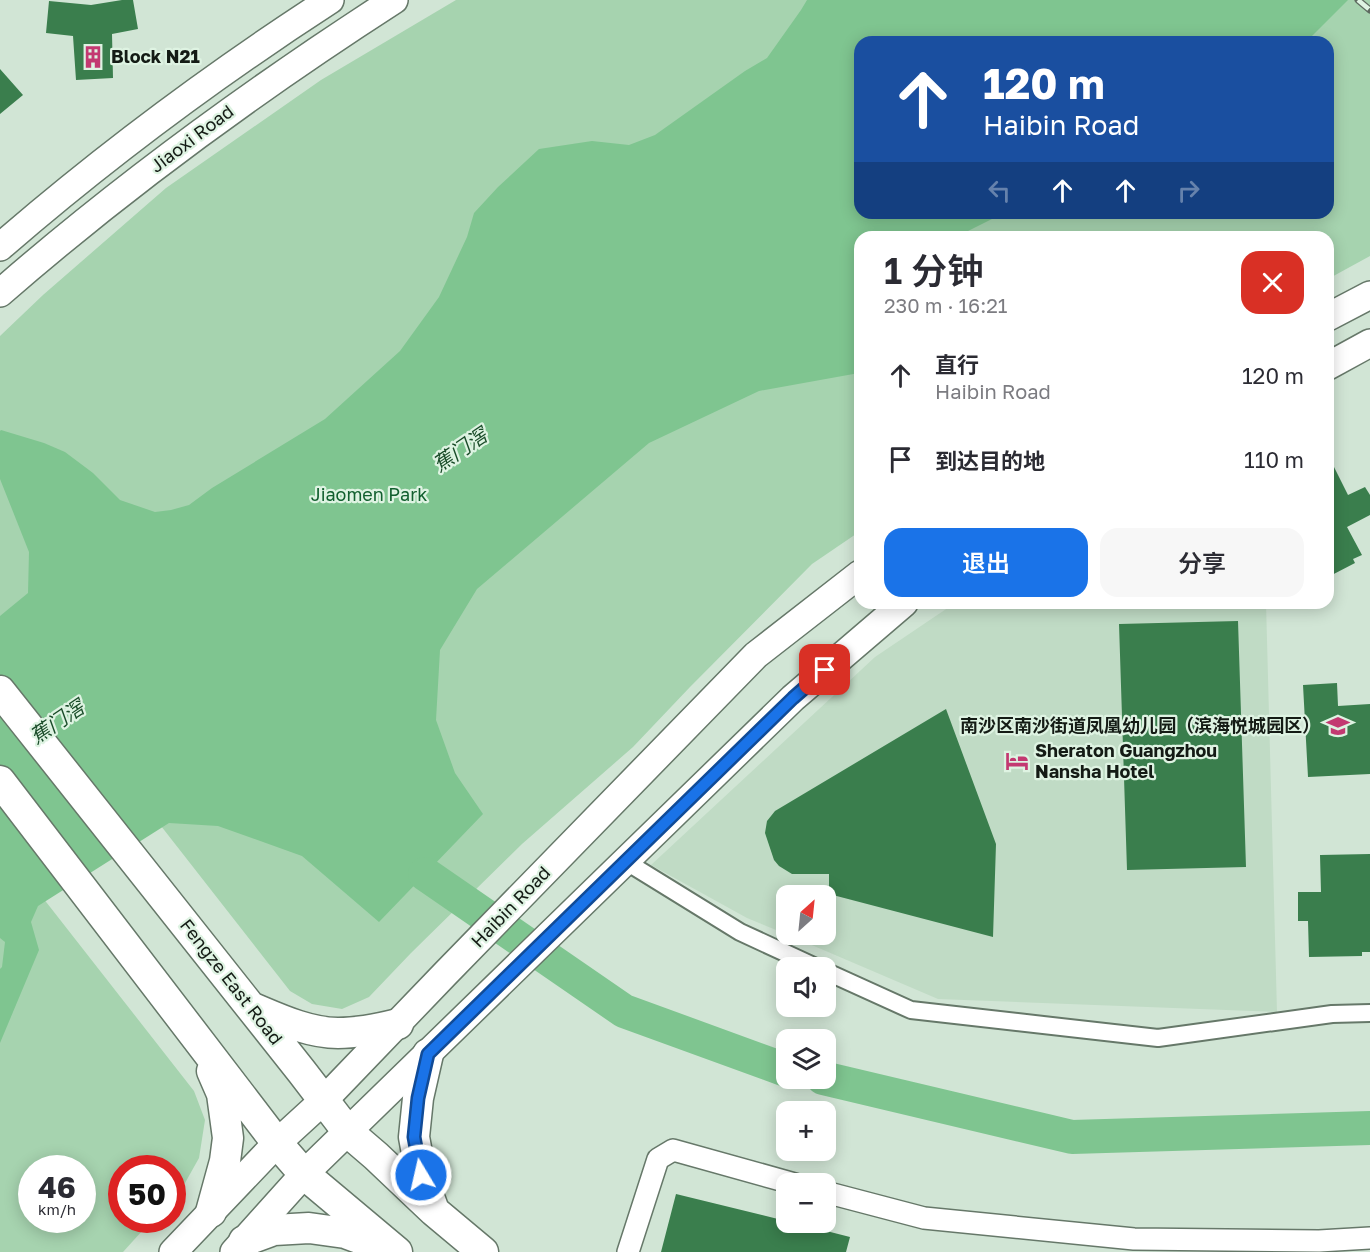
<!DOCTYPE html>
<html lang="zh">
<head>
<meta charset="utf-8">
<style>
	body { margin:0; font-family:"Golos Text","Noto Sans SC",sans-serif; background:#f7f7f7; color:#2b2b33; height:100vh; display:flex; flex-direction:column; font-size:22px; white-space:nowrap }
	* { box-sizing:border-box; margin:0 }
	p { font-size:20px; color:#7c7c81 }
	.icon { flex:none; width:33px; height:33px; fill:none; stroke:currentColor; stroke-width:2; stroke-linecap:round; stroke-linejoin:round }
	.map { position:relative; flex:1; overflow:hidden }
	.side { position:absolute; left:854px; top:231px; width:480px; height:378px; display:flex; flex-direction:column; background:#fff; border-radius:18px; box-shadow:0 3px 15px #0003 }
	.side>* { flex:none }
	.hud { position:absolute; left:854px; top:36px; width:480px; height:183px; border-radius:18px; box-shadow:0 3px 15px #0003; background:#1a4fa0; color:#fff; overflow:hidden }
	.needle { width:39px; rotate:27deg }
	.fabs { position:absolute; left:776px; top:885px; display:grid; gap:12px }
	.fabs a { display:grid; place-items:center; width:60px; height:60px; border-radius:12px; background:#fff; box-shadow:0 3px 15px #0003; font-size:30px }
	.speed { position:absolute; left:18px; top:1155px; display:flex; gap:12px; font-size:30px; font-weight:700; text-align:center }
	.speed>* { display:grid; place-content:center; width:78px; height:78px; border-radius:50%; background:#fff; box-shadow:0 3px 15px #0003; line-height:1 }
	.speed small { font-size:15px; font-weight:400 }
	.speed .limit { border:9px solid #d22; background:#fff; color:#111 }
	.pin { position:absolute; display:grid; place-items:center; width:51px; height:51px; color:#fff; margin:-26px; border-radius:12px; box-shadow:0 3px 9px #0006 }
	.me { position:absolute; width:66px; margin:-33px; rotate:351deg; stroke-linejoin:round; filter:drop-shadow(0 0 4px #0008) }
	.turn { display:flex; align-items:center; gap:21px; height:126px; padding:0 30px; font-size:27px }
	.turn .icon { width:78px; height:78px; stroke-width:2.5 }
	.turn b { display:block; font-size:42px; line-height:51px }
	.lanes { display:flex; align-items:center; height:57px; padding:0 30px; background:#0003; justify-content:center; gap:30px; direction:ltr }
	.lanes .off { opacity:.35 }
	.round { display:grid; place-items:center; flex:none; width:63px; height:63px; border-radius:18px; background:#f7f7f7 }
	.head { display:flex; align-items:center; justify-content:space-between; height:102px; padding:0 30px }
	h1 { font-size:36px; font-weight:600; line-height:45px }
	.action { display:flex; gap:12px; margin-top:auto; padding:12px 30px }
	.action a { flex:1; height:69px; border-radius:18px; background:#1a73e8; color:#fff; font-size:24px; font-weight:600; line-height:69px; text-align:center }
	.action a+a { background:#f7f7f7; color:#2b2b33 }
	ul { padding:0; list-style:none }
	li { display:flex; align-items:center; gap:18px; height:84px; padding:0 30px }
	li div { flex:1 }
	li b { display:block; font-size:22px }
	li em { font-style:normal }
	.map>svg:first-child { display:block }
</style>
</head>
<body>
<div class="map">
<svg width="1370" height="1252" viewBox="0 0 1370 1252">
	<rect width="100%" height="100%" fill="#d1e5d5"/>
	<path fill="#c0dbc5" d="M955,603H1266L1277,1012L938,999L786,934H825V896H786V934L747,918L651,865L875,657Z"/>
	<path fill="#a6d3af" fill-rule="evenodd" d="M456,0H1370V256L1328,279V237H860L859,532L812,564L690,687L633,747L522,844L411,953L369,997L342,1009L312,1004L290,991L0,620V336L43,295L166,188L321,80ZM860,42H1328V213H860Z
		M0,843L194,1091L205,1120L199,1158L185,1183L173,1197L172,1168H122V1220H152L123,1252H0ZM32,1168H82V1220H32Z"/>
	<path fill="#7fc590" d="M807,0H1348L1311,37L1302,42H860V213H1004L956,237H860L859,373L759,391L649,443L477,589L440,650L436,720L455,773L483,814L379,922L302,856L218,826L169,823L38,906L31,922L39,950L0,1043V969L2,967L5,942L0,938V616L28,593L29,552L0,479V431L1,430L44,443L65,452L93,473L120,500L155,512L171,510L189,505L212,488L325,419L400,351L439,297L467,237L474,213L498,187L539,149L592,141L629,145L655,135L745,71L767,58L801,10Z"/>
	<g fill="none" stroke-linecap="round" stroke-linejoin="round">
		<path stroke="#7fc590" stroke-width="34" d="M425,874L624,1011L786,1070
			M823,1078L1072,1137L1370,1128"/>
	</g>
	<path fill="#3a7e4d" d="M122,0H133L138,29L112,34L113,78L76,80L73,36L46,33L49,1L91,5Z
		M0,69L23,95L0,114Z
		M1328,455L1348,495L1365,487L1370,495V515L1347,527L1362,555L1353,559L1355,563L1328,577Z
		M1238,621L1246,867L1127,870L1119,624Z
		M1337,683L1338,706L1370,704V774L1308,777L1303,685Z
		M946,709L996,844L993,937L829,894V874H792L779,866L774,860L765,833L767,821L775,811Z
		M1370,854V952H1362V956L1309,957L1308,921H1298V892H1321L1320,855Z
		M676,1194L786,1221V1222H791L850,1237L846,1252H661Z"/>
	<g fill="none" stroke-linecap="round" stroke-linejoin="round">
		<g stroke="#667869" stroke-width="20">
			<path id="pedestrian" d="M625,861L740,932L818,968
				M825,971L911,1010L1158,1038L1332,1014L1370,1013"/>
		</g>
		<g stroke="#667869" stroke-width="24">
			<path id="minor" d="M825,1192L924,1218L1134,1239L1319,1241L1370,1238
				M628,1252L658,1159L673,1150L795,1184"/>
		</g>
		<g stroke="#667869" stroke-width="30">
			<path id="tertiary" d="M0,247C104,157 214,75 330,0
				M0,293C124,185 256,89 394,0
				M1328,317L1370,295
				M1328,366L1370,343
				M173,1252L277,1143L324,1100L445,974L756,655L860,574
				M234,1252L304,1174L793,698L904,603"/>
		</g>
		<g stroke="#667869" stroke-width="33">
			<path id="secondary" d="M0,691L302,1072L348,1132L376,1156L434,1211L483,1252
				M0,781L277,1143L304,1174L397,1252
				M253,1008C279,1019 309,1033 338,1033C359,1033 378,1029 398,1024
				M428,1054L418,1098L414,1137L421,1175L433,1208
				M211,1212L225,1161L228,1138L222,1094L212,1071
				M244,1241L274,1230L309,1228L345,1233L378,1245"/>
		</g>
		<use href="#pedestrian" stroke="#fff" stroke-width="16"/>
		<use href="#minor" stroke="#fff" stroke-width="21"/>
		<use href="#tertiary" stroke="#fff" stroke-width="27"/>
		<use href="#secondary" stroke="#fff" stroke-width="30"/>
		<g stroke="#5e6a60" stroke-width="7">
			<path id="rail" d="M1358,0L1370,10"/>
		</g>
		<use href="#rail" stroke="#def3e2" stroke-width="4.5" stroke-dasharray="14" stroke-linecap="butt"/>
	</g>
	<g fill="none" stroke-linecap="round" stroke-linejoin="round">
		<g stroke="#114b97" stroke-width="15">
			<path id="route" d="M421,1175L414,1137L418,1098L428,1054L793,698L825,670"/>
		</g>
		<use href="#route" stroke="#1a73e8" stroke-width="10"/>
	</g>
	<defs>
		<g id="building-bare" transform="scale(1.8)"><path d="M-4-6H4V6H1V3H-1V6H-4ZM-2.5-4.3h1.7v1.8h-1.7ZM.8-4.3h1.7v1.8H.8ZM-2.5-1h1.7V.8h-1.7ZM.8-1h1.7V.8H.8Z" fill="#c33971" stroke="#def3e2" stroke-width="2.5" paint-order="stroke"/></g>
		<g id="school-bare" transform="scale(1.8)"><path d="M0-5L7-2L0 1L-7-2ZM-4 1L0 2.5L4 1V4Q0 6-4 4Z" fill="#c33971" stroke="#def3e2" stroke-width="2.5" paint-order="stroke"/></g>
		<g id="hotel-bare" transform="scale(1.8)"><path d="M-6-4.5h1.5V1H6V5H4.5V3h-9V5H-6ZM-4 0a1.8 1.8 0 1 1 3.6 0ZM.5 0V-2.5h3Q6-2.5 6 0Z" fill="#c33971" stroke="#def3e2" stroke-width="2.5" paint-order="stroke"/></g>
	</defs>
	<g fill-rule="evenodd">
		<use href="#building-bare" x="93" y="57"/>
		<use href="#school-bare" x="1338" y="726"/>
		<use href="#hotel-bare" x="1017" y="761"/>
	</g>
	<g text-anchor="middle" stroke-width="4.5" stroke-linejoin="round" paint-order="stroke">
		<g font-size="18" font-weight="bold" fill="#141b15" stroke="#def3e2" text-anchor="start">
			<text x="111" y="63">Block N21</text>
			<text x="1320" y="732" text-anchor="end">南沙区南沙街道凤凰幼儿园（滨海悦城园区）</text>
			<text x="1035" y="757">Sheraton Guangzhou<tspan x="1035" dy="21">Nansha Hotel</tspan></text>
		</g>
		<g font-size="18" fill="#141b15" stroke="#def3e2">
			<text transform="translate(192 139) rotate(-37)" y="6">Jiaoxi Road</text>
			<text transform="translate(511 907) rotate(-46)" y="6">Haibin Road</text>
			<text transform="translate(231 982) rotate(52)" y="6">Fengze East Road</text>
		</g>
		<g font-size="18" fill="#12602f" stroke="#def3e2">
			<text x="369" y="501">Jiaomen Park</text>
		</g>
		<g font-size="20" font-style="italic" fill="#1a4c29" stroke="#def3e2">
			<text transform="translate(460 450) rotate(-34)" y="7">蕉门滘</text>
			<text transform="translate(57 722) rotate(-34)" y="7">蕉门滘</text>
		</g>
	</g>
</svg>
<div class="fabs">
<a><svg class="needle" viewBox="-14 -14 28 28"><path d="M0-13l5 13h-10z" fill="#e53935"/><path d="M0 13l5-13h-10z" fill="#7c7c81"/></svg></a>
<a><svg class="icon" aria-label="sound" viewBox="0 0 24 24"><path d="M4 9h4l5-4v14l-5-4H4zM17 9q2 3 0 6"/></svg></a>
<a><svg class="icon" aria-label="layers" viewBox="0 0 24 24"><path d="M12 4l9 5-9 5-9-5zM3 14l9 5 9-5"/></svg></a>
<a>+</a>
<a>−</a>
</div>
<div class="speed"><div>46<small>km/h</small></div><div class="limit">50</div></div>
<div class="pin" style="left:825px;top:670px;background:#d93025"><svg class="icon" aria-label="arrive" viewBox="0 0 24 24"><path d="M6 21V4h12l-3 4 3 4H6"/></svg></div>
<svg class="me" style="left:421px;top:1175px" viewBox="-20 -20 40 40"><circle r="17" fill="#1a73e8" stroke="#fff" stroke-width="3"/><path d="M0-11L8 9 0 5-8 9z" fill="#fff"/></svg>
<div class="hud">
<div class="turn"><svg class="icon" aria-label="ahead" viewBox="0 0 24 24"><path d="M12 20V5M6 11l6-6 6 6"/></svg><div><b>120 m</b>Haibin Road</div></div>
<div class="lanes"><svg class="icon off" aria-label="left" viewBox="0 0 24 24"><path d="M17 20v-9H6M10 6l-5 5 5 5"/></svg><svg class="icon" aria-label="ahead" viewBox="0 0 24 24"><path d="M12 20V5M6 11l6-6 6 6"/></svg><svg class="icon" aria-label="ahead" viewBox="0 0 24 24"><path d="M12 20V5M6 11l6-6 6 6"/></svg><svg class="icon off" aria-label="right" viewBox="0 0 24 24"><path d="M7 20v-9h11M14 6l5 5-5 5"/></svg></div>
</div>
<section class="side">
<div class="head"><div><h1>1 分钟</h1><p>230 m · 16:21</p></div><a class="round" style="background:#d93025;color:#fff"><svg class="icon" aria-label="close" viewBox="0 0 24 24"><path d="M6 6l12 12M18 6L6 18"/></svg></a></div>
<ul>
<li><svg class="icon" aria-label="ahead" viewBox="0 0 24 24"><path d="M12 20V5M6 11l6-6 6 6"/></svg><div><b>直行</b><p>Haibin Road</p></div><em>120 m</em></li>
<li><svg class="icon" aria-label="arrive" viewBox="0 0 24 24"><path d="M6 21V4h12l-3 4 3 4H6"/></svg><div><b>到达目的地</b></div><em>110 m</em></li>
</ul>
<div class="action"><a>退出</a><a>分享</a></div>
</section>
</div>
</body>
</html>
